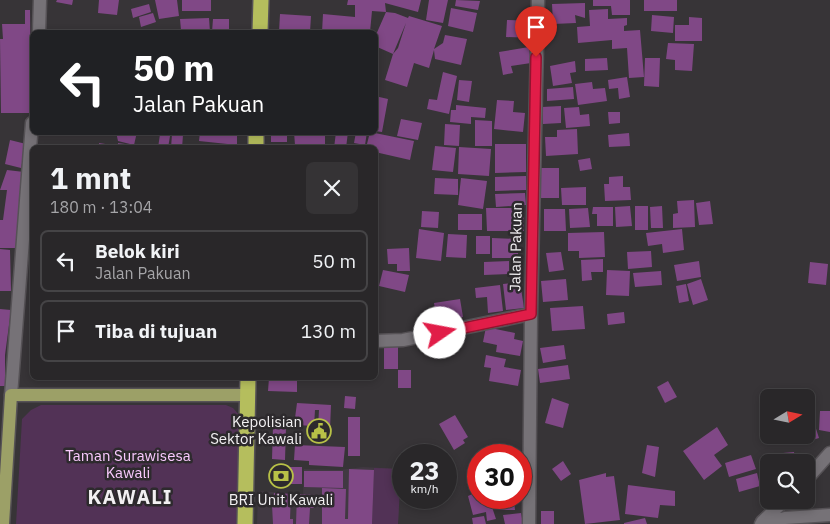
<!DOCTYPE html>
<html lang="id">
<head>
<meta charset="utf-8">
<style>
	body { margin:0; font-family:"IBM Plex Sans",sans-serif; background:#353335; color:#f1f3f6; height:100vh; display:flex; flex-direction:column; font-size:19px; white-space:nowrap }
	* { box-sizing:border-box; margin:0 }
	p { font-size:16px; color:#a5a5a8 }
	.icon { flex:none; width:28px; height:28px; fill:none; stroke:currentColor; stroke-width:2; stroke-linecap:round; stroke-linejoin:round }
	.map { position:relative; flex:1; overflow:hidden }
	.panel { position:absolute; left:30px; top:145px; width:348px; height:235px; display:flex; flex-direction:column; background:#292729; border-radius:8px; box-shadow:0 2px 8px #0003,0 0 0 1px #454446 }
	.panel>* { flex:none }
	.hud { position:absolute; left:30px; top:30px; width:348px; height:105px; border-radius:8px; box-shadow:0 2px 8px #0003,0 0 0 1px #454446; background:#202124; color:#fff; overflow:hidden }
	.needle { width:32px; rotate:80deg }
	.buttons { position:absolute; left:760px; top:389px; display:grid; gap:10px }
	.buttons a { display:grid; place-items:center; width:55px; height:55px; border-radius:8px; background:#292729; box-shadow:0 2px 8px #0003,0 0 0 1px #454446; font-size:25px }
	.speed { position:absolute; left:392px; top:444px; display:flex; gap:10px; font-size:25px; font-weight:700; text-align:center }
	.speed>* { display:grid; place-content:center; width:65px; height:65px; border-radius:50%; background:#292729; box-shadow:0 2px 8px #0003,0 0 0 1px #454446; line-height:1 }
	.speed small { font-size:12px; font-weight:400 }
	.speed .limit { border:8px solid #d22; background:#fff; color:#111 }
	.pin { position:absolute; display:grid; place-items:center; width:42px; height:42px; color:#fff; margin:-51px -21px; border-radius:50% 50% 50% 0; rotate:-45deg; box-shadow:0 0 5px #0007 }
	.pin .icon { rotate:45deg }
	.me { position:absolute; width:55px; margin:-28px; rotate:78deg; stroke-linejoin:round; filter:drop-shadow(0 0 4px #0008) }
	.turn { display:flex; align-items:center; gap:18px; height:105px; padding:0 20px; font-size:22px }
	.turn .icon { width:65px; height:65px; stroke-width:2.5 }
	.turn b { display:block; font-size:35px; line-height:42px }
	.round { display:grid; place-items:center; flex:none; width:52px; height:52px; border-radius:8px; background:#353335 }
	.head { display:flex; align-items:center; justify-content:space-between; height:85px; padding:0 20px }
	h1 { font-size:30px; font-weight:800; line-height:38px }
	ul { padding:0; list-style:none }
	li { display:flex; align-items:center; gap:15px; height:62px; margin:0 10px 8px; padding:0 10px; border:2px solid #454446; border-radius:8px }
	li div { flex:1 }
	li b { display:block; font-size:19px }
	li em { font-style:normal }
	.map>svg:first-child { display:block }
</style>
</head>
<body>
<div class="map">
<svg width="830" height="524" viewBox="0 0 830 524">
	<rect width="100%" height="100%" fill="#373437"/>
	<path fill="#413942" d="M363,467L401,469L398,524H257L258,491L303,494L304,469L340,470Z"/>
	<path fill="#523256" d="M41,405H226L233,408L240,416L238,524H16L22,419L31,410Z
		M374,468L401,469L398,524H372Z"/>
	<path fill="#804886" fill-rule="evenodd" d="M57,0H73L72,5L56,2Z
		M99,0H119L117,15L98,13Z
		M155,0H177L179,16L159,19Z
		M182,0H211V11H182Z
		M348,0H421L418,12L385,3L386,12L372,11L370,32H322L323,14L355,17V5H347Z
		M429,0H448L443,23L426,20Z
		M456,0L480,1L478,10L455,6Z
		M593,0H630V15H612L611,6H593Z
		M644,0H677V11H644Z
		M585,3V18L575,15L576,23L553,24L552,4Z
		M149,4L151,12L133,18L131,9Z
		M451,8L477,13L473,32L448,26Z
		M608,9V19L627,18V25L624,26V31L640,30L644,77L629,78L627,48L612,49V40L578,43L577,27L590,26L589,10Z
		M25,10H30L31,113H1L0,39H3L2,24H25Z
		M386,12L395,13L408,18L409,16L442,26L434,49L443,43L445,35L467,39L461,65L435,59L434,50L429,68L414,63L407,87L385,80L393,54L375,46V37ZM406,23L398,48L393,54Z
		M153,13L156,22L141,27L139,17Z
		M280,14L311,16L310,32H279Z
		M652,15L674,17L673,33L651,31Z
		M689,17L702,18V41H675V25H689Z
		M209,18L210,32H192L209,29L181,30L180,19Z
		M213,19H229V32H212Z
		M507,20L536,21L535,38L506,37Z
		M668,43L694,44L692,71L675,70V60L666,59Z
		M529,47L531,63L511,66L513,73L503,75L499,52Z
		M607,58L608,70L585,71V59Z
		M645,58H660L659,87L644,86Z
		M575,61L576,72L570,73L572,83L553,86L550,66Z
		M443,72L457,76L449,114L427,109L429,99L437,100Z
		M627,77L630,97L619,99L618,88L609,89L608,80Z
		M459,80L472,81L469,102L457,100Z
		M592,82L593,89L605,88L607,101L578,105L575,84Z
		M573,87L574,99L547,101V89Z
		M375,96L388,99L382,132L375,131Z
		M497,100L514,101L513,112L525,113L523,132L494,129Z
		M456,105L486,108L485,118L471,117V124L450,122L451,110H456Z
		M561,106V123L543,124L542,107Z
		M579,107L580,115L589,114L590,126L566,128L564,108Z
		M608,112H620V123L609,124Z
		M401,119L422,123L418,140L397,136Z
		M475,120L492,121V146H475Z
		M445,124L460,125L459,146L444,145Z
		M577,129L578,154L546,156L545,137H557V130Z
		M116,132H137L134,145L118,141Z
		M200,132H237V145L199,141Z
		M271,132H287V142H271Z
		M294,132H325V144L295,145Z
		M336,132H348L346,148H334Z
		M356,132H367L365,145L354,143Z
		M370,132L414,141L410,160L375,152V148H366Z
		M629,133L630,146L609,147L608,135Z
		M160,134L170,136L168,148H158Z
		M172,134L183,135L182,148H171Z
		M10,140L26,144L21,168L5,164Z
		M99,143L118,146V143L132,145V148H99Z
		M135,144L155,145L154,148H135Z
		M495,144H526V172L495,173Z
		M184,145L204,146V148H184Z
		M435,146L456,148L453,172L432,170Z
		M459,147L491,149L489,176L458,174Z
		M590,158L592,169L580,171L578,160Z
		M540,168H559V198H540Z
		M7,170L24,172L18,220V248H0V220H3L7,190H0Z
		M526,176V190L495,191V177Z
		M623,176V187H630L631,200L605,201L604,184H609V177Z
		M435,178L458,179V195L434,194Z
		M461,178L487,181L483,209L458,205Z
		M586,187V205H562L561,188Z
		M525,193L526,205L496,207L495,194Z
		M694,200L695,227L673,228V214L678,213L677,201Z
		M710,201L713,224L699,225L696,203Z
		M630,206L632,226L616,227L615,207Z
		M635,206H648V230H635Z
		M662,206L663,228H651L650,207Z
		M593,207H613V226H597V214H592Z
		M486,208H524V231H487Z
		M588,208L590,227L570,228L569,209Z
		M544,209H565L566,231H544Z
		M422,211L439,212L438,228L421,227Z
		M458,214H482V230H458Z
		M419,229L444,233L441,261L416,258Z
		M682,229L684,250L663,253L662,244L648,246L646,233Z
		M604,232L605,257L579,258V251H568V233Z
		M448,234L467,235L466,258L446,257Z
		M476,236H490V254H476Z
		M492,238L518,239V258H492Z
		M409,248L410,271H397V264H388L387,249Z
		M0,249L10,250L11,291H0Z
		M651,251L652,267L628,269L627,252Z
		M561,252L564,270L549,272L546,253Z
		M603,259V272H591L592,280L582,281L581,260Z
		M509,261V274L484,275V262Z
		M699,261L701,277L677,281L674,265Z
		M810,262L828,264L826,285L808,283Z
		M383,270L409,275L405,292L379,286Z
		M607,270L630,271L629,296L606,295Z
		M661,271L662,285L635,287L633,273Z
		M566,279L568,300L543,302L541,281Z
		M701,279L708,300L693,305L687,284Z
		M520,282L524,308L506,310L503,284Z
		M686,284L689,301L679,303L676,286Z
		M500,285L503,311L488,313L487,297L476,298L475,288Z
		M460,299L463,317L437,321L434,303Z
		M583,306L585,329L552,331L550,308Z
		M0,309L11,310L5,355V386H0Z
		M624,312L625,323L608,325L607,314Z
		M486,327L515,333L514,339L523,341L520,356L496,352L497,345L483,342Z
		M384,344L398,345V369H384Z
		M564,345L566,359L543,363L540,348Z
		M486,355L506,359L504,367L521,370L518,386L489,381L491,368L484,367Z
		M568,365L570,379L540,383L538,369Z
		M398,370H411V388H398Z
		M269,378H297V392L268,391Z
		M668,381L677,397L665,403L657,387Z
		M345,396L356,397L355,409L344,408Z
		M552,398L569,404L563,428L545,423Z
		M297,403L331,405L330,429L318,428L319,410H315L314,426L296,425V418H295Z
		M820,411H830V432L819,430Z
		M455,415L468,437L463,440L465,443L454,450L439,424Z
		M812,416L819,438L806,442L804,435H806V418Z
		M348,417H360V456H348Z
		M273,426L286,427L285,460L272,459Z
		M717,427L728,445L714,455L722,466L704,480L683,451Z
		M295,445L345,447L343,467L309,465V461L294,460Z
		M647,445L659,447L655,477L642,473Z
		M794,452L795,462H773L772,454Z
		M751,455L756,469L729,477L725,463Z
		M563,461L571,474L561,481L552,469Z
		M273,467H302V484H272Z
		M349,469L374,470L372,524H322V488L346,489L345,519H348Z
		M304,471H343V488L304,487Z
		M606,473V477L614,476L620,520L585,524L579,480Z
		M757,473L760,486L739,492L736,479Z
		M521,478L524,500L514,501L515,510H500L499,504H503V498H521Z
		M628,485L675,491V506L660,505L658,518L625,514Z
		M479,491V498H495L496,503L491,504L496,519L487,521L486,512L473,515L468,496Z
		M274,493L291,494L290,519H293V524H273L272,505Z
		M297,494L315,495L314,508H310L309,524H296Z
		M541,511H554V524H541Z
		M521,513L523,524H505L503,515Z
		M484,516L486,524H473L472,518Z
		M645,518L647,524H624V523Z"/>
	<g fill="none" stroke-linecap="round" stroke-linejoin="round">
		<g stroke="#565256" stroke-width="15">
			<path id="minor" d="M39,32L40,0
				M375,341L403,340L531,314
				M11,395L32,123
				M806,480L830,453
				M762,522L785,500
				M529,524L531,314L538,0
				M761,524L785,518L830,515"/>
		</g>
		<g stroke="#565256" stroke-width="15">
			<path id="major" d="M3,524L11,395H247"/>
		</g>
		<g stroke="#565256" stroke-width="18">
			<path id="highway" d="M260,32L261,0
				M256,148V132
				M245,524L248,378"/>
		</g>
		<use href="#minor" stroke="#767277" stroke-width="12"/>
		<use href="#major" stroke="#9ca067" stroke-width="12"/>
		<use href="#highway" stroke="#b5be5d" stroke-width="15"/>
	</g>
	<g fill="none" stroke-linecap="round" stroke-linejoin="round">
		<g stroke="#92132f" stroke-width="12">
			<path id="route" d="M440,333L531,314L536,57"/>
		</g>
		<use href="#route" stroke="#e11d48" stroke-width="9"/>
	</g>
	<defs>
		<g id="civic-ring" transform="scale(1.25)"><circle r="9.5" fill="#2d2a2d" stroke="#b8c147" stroke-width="1.5"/><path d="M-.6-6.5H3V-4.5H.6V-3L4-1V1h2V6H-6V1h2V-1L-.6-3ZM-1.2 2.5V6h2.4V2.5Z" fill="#b8c147"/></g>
		<g id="bank-ring" transform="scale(1.25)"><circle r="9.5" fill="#2d2a2d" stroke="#b8c147" stroke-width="1.5"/><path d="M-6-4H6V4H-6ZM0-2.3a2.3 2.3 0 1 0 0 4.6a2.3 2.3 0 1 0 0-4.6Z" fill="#b8c147"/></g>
	</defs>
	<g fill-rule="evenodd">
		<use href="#civic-ring" x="319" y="431"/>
		<use href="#bank-ring" x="281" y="476"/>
	</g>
	<g text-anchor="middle" stroke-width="5" stroke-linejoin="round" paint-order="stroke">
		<g font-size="15" fill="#f2f0f2" stroke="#2d2a2d">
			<text transform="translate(516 247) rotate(-89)" y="5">Jalan Pakuan</text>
		</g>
		<g font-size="15" fill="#f2f0f2" stroke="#2d2a2d" text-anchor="end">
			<text x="302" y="427">Kepolisian<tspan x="302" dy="17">Sektor Kawali</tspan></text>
			<text x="281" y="505" text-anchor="middle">BRI Unit Kawali</text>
		</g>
		<g font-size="15" fill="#facaff" stroke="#2d2a2d">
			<text x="128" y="461">Taman Surawisesa<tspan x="128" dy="17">Kawali</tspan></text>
		</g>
		<g font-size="20" font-weight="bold" letter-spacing="1" fill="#f2f0f2" stroke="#2d2a2d">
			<text x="130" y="504">KAWALI</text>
		</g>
	</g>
</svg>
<div class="buttons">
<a><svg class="needle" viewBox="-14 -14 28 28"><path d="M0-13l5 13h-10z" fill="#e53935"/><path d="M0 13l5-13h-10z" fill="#a5a5a8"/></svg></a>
<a><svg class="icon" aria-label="search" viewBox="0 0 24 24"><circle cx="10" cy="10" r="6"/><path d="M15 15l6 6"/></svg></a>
</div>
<div class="speed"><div>23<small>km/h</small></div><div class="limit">30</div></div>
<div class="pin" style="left:536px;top:57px;background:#d93025"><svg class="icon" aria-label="arrive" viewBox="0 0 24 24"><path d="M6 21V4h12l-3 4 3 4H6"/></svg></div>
<svg class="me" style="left:440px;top:333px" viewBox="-20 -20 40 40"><circle r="19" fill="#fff"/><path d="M0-13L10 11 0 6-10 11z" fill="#e11d48"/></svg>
<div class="hud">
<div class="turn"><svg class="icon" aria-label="left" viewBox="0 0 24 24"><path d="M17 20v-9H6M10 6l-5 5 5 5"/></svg><div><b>50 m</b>Jalan Pakuan</div></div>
</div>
<section class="panel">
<div class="head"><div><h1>1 mnt</h1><p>180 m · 13:04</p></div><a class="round"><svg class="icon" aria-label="close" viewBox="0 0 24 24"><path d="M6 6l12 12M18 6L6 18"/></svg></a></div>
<ul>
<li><svg class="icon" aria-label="left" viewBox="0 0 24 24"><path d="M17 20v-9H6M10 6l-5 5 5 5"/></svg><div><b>Belok kiri</b><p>Jalan Pakuan</p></div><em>50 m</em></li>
<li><svg class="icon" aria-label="arrive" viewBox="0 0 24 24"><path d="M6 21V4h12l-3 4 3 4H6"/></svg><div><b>Tiba di tujuan</b></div><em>130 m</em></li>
</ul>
</section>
</div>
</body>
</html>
